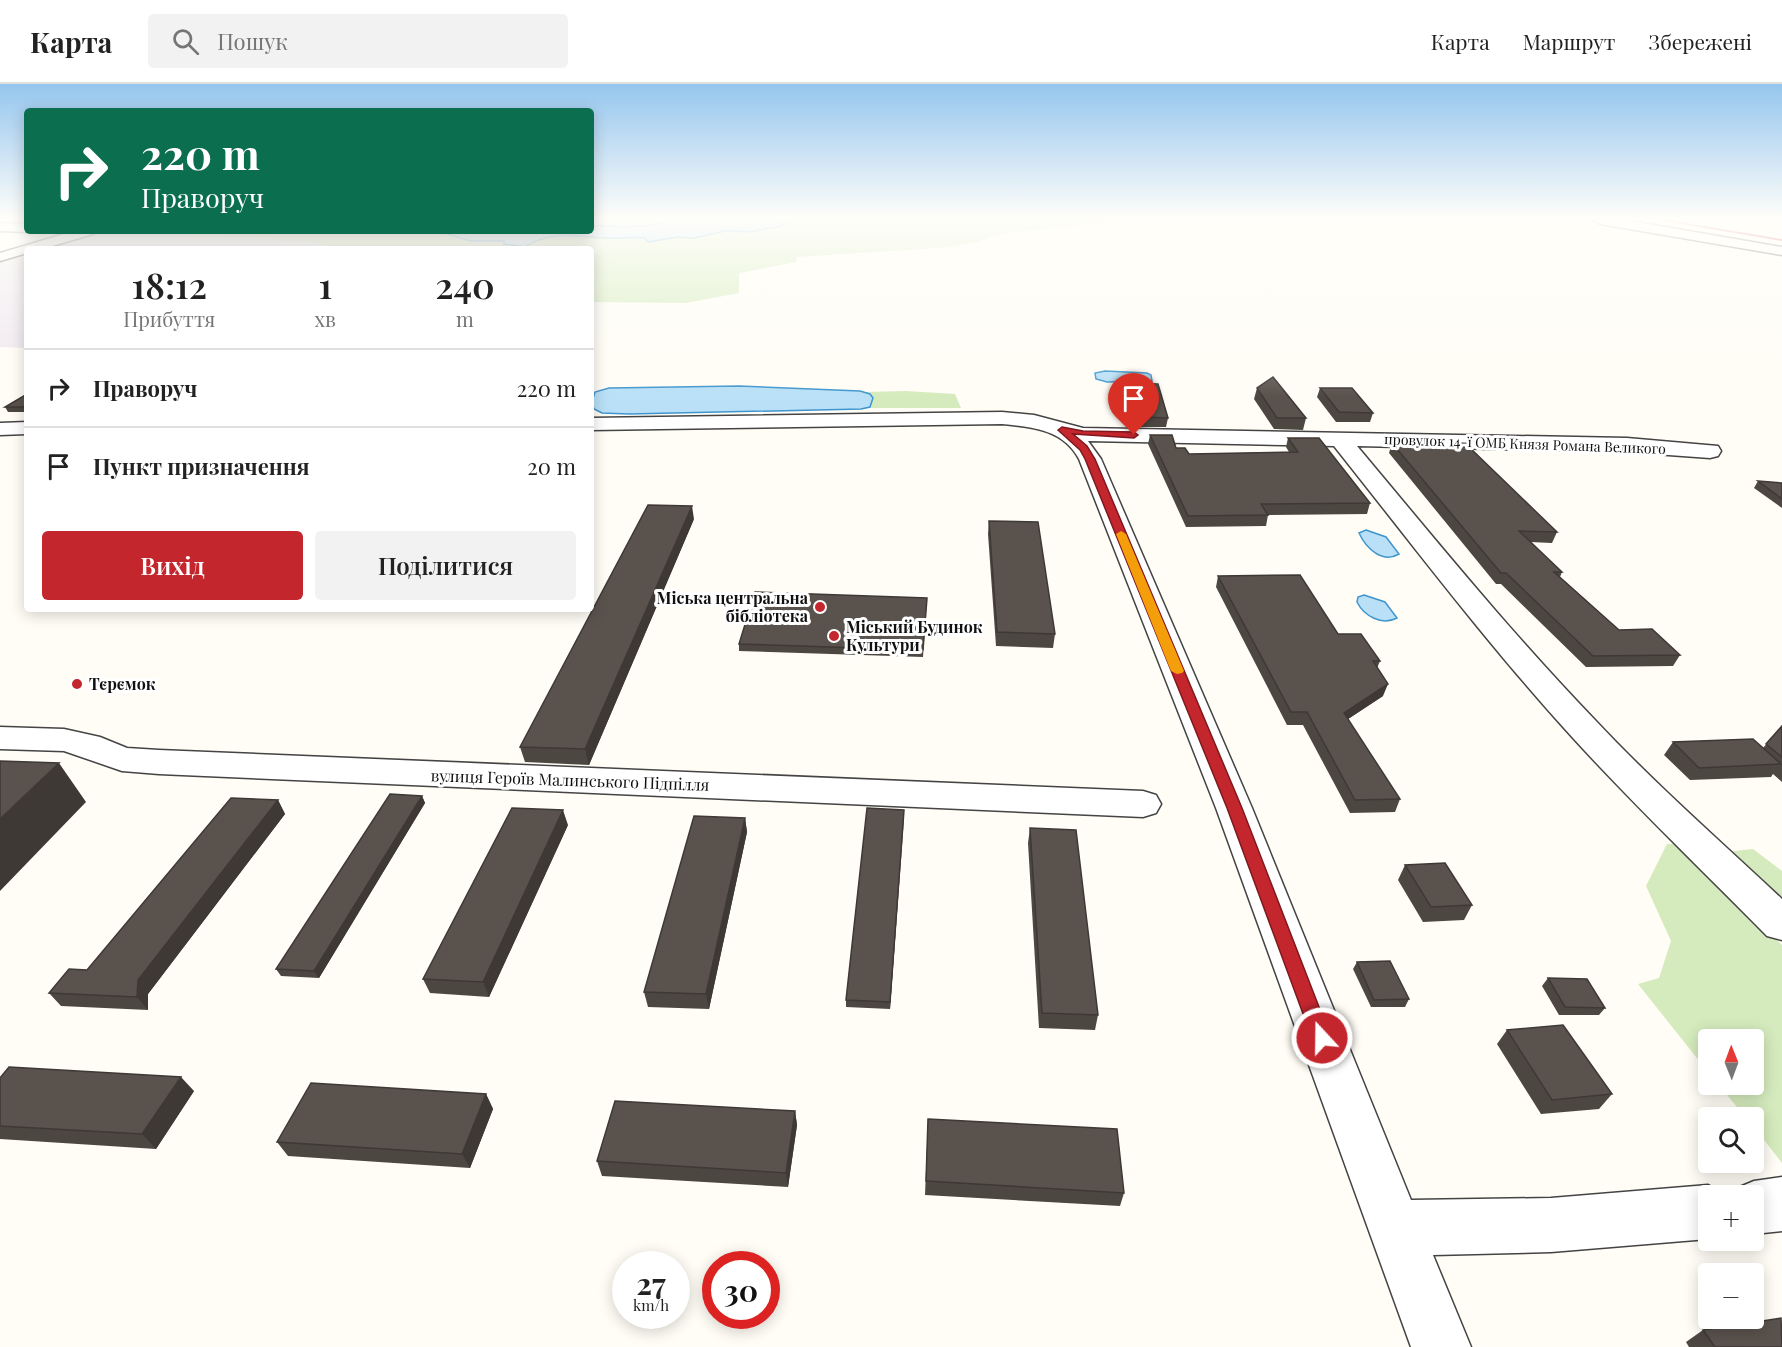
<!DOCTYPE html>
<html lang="uk">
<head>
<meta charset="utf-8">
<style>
	body { margin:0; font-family:"Playfair Display",serif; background:#f2f2f2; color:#222; height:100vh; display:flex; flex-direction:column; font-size:22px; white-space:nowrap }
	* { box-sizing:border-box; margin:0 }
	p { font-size:20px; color:#767676 }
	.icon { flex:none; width:33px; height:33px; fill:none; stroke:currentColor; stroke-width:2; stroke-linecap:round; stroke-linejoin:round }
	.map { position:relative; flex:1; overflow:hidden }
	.sheet { position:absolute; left:24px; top:162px; width:570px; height:366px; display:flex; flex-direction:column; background:#fff; border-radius:6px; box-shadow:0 3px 15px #0003 }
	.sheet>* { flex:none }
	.banner { position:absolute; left:24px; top:24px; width:570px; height:126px; border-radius:6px; box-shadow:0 3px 15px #0003; background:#0b6e4f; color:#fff; overflow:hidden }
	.needle { width:39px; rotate:359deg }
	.fabs { position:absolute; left:1698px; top:945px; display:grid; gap:12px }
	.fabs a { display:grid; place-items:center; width:66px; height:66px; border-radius:6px; background:#fff; box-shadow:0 3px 15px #0003; font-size:30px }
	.speed { position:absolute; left:612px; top:1167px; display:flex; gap:12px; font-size:30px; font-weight:700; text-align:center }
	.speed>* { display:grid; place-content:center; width:78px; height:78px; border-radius:50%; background:#fff; box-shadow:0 3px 15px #0003; line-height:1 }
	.speed small { font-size:15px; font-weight:400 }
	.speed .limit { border:9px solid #d22; background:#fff; color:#111 }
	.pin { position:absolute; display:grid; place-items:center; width:51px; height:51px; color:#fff; margin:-62px -26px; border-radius:50% 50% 50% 0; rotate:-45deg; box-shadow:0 0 6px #0007 }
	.pin .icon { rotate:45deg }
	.me { position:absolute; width:66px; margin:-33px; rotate:339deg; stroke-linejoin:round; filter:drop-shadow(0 0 4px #0008) }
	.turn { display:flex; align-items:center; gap:21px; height:126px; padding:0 18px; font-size:27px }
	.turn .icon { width:78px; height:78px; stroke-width:2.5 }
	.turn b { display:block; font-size:42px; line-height:51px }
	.eta { display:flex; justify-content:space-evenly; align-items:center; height:102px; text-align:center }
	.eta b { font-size:36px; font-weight:600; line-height:42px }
	.button { display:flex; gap:12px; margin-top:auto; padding:12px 18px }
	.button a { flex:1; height:69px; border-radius:6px; background:#c4262e; color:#fff; font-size:24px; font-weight:600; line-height:69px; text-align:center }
	.button a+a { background:#f2f2f2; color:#222 }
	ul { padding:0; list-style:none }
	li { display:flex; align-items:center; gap:18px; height:78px; padding:0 18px; border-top:2px solid #e0e0e0 }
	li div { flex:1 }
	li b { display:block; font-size:22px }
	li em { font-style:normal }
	header { display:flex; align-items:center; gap:36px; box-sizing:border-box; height:84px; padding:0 30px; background:#fff; border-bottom:2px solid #e0e0e0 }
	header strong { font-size:28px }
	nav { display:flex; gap:33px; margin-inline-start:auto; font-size:21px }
	.search { width:420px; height:54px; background:#f2f2f2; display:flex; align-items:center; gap:15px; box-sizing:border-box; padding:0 21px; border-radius:6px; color:#767676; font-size:22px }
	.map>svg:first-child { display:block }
</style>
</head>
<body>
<header>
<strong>Карта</strong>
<div class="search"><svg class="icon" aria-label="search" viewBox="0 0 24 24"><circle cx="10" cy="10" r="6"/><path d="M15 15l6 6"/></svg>Пошук</div>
<nav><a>Карта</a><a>Маршрут</a><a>Збережені</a></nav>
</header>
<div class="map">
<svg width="1782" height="1263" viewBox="0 0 1782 1263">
	<rect width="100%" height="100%" fill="#fffdf5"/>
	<path fill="#eee6ef" d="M101,147L305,158L341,164L43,165Z
		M27,170V264L0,263V178Z"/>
	<path fill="#d5ebbd" d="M591,136H667L668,138L606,143L591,141Z
		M793,136H1132L1006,149L973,159L937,164L797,173L796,178L739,189V209L686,219L591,218V165H339L341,164L305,158L101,147H447L445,149C480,167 532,153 571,152L694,154L725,147L749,148Z
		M906,307L955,310L961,324H865L870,323V310L864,308Z
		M1667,760H1682L1782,861V1079L1754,1043V1034L1745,1033L1719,1001L1754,1000V956H1708V988L1638,900L1659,894L1671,857L1646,802Z
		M1753,765L1782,787V823L1724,768Z"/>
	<path fill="#b9e0f7" stroke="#3f96cf" stroke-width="1.5" d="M667,136H793L784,138L781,142L749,148L725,147L694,154L678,153L648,158L645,154C635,153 627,154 617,154C587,155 551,144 525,163L504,160V157H471L444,149L447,147H591V141C606,143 659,144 667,136Z
		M1105,287L1147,289L1151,291L1152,297L1107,298L1096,295L1095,289Z
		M739,302L860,307L870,310L873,314L870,323L861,325L629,330L602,329L594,325L592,318L595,308L609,304Z
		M1366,446L1386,453L1399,470C1382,480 1366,464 1359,449Z
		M1364,511L1385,518L1397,534C1382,542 1364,532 1357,518L1358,513Z"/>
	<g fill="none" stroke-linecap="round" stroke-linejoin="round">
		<g stroke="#444" stroke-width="3">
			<path id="minor" d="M1594,136H1625L1782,163V171L1600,140Z
				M0,139L27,140V147H31L27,148L0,147Z
				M74,147H95L93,150L42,165H27V169L0,177V169Z
				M1002,328L1034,331L1083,344L1627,354L1718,362L1721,367L1718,372L1710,374L1627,368L1357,362C1435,455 1511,549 1595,636C1654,699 1719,756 1782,815V856L1767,852C1702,786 1635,722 1573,654C1488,561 1412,460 1334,362L1088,357L1101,375L1252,724L1411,1116L1551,1114L1708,1101L1728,1112H1708V1155L1551,1168L1433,1171L1471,1263H1411L1216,724L1079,375C1063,345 1032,343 1002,340L591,346V334Z
				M27,338V350L0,351V339Z
				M0,643L64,645L100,653L127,664L159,666L1143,707L1156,711L1161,720L1156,729L1143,733L159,690L122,687L64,667L0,665Z
				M1782,1093V1147L1754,1150V1112H1733L1735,1105L1754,1097Z"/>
		</g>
		<use href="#minor" fill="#fff" fill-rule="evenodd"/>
		<path stroke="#c4262e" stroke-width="2" d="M1663,136L1782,156"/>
	</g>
	<path fill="#4d4742" d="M1126,299L1168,334L1166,343H1140L1137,337H1135L1124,308Z
		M1257,304L1306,334L1303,346L1274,345L1254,315Z
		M1320,304L1373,329L1370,338H1336L1317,313Z
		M27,310V328H8L5,323Z
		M1150,351L1189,370L1289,368L1286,363L1288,354L1370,419L1367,430L1268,431L1266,442L1186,443L1148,360Z
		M1392,359L1557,448L1552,459L1530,458L1562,488L1560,493L1619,546L1680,571L1673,582L1586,583L1501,500H1496L1389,369Z
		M1758,397L1782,399V424L1754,404Z
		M694,435L589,681L525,678L520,663Z
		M989,437L1055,550L1053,564L996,562L988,450Z
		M1218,492L1338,550L1380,577L1377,584L1383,612L1348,635L1400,715L1395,728L1350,729L1303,641H1287L1216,503Z
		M927,514L923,573L739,567V560Z
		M1782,642V698L1773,690L1771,693L1690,696L1664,671L1673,658L1763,664Z
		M422,712L425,719L319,894L281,892L276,885Z
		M278,716L285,730L148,910V926L61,922L49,909L87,886Z
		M745,734L747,748L709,925L648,923L644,908Z
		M904,734L890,925L846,923V916Z
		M568,741L489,913L430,909L423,895Z
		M1030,744L1098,931L1095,946L1039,944L1028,759Z
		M1405,781L1472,821L1464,836L1423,838L1398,796Z
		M1357,878L1409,915L1405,923H1371L1353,885Z
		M1548,894L1605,924L1599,931H1559L1542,902Z
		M1507,946L1612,1010L1599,1025L1541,1030L1497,960Z
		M0,994L194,1007L156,1065L0,1055Z
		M486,1010L493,1025L470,1084L288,1072L277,1058Z
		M795,1027L797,1041L788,1103L602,1092L597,1077Z
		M928,1035L1124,1109L1120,1122L925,1111Z
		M1703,1246L1782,1263H1689L1686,1258Z"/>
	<path fill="#3f3936" d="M692,422L694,435L589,681L585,665Z
		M1388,600L1383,612L1339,641L1344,629Z
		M59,679L86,718L0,807V735Z
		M422,712L425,719L319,894L314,887Z
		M278,716L285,730L148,910V926L137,913L138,896Z
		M563,726L568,741L489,913L483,898Z
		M745,734L747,748L709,925L706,910Z
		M904,734L890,925V918Z
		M181,993L194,1007L156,1065L142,1050Z
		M486,1010L493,1025L470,1084L462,1070Z
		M795,1027L797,1041L788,1103L786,1089Z"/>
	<path fill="#5a524d" stroke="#3f3936" stroke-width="1.5" d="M1273,293L1306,334H1277L1257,304Z
		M1126,299L1158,300L1168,334L1142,333L1139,328H1136Z
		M1320,304H1352L1373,329L1339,328Z
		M27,310V323H5Z
		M1150,351H1172L1176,364H1185L1189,370L1298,368L1288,354H1319L1370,419L1261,420L1268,431L1188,432Z
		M1392,359L1469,363L1557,448L1519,447L1562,488H1554L1619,546L1652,545L1680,571L1593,572L1506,489H1501Z
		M1758,397L1782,399V415Z
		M648,421L692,422L585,665L520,663Z
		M989,437L1038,438L1055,550L997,548Z
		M1300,491L1338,550H1361L1380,577H1373L1388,600L1344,629L1400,715L1355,716L1307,628H1291L1218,492Z
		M755,508L927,514L923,566L739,560Z
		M1782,642V673L1766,660Z
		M1753,655L1781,680L1699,684L1673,658Z
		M0,677L59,679L0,735Z
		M390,710L422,712L314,887L276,885Z
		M231,714L278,716L138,896L137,913L49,909L69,885L87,886Z
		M512,724L563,726L483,898L423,895Z
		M867,724L904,726L890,918L846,916Z
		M694,732L745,734L706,910L644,908Z
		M1030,744L1076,746L1098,931L1042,929Z
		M1445,779L1472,821L1431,823L1405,781Z
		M1390,877L1409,915L1374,916L1357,878Z
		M1548,894L1587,895L1605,924L1565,923Z
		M1563,941L1612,1010L1552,1016L1507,946Z
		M9,983L181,993L142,1050L0,1042V994Z
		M311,999L486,1010L462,1070L277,1058Z
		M615,1017L795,1027L786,1089L597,1077Z
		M928,1035L1117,1045L1124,1109L926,1097Z
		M1781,1234L1782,1263H1715L1703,1246Z"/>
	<linearGradient id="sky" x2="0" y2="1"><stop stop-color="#95c6ee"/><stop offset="0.43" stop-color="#fffefa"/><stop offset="1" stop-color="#fffefa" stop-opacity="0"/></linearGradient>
	<rect width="1782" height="313" fill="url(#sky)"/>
	<path fill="#c4262e" stroke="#7f191e" stroke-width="1.5" d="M1062,343L1083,347L1134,348L1138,351L1134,354L1073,350L1087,362L1095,375L1242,724L1331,954L1328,960L1322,962L1315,960L1312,954L1227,724L1085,375L1080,366L1059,347L1058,346Z"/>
	<path fill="#f59e0b" d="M1121,447L1126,450L1184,587L1182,589L1177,590L1171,587L1116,450Z"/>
	<g fill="#c4262e" stroke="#fff" stroke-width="2">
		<circle cx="820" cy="523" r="6"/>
		<circle cx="834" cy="552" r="6"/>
		<circle cx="77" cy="600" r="6"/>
	</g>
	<g text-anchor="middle" stroke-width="6" stroke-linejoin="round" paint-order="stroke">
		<g font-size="14" fill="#111" stroke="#fff">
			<text transform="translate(1525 360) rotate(2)" y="5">провулок 14-ї ОМБ Князя Романа Великого</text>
		</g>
		<g font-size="16" font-weight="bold" fill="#111" stroke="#fff" text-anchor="start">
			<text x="808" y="520" text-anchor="end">Міська центральна<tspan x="808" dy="18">бібліотека</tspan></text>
			<text x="846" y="549">Міський Будинок<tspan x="846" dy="18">Культури</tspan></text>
			<text x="89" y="606">Тєрємок</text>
		</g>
		<g font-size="16" fill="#111" stroke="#fff">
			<text transform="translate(570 696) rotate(2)" y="6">вулиця Героїв Малинського Підпілля</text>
		</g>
	</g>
</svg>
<div class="fabs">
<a><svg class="needle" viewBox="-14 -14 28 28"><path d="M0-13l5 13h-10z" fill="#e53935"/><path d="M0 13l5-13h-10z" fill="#767676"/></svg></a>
<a><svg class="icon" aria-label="search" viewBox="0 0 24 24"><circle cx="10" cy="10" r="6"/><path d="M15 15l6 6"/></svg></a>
<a>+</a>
<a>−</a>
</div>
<div class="speed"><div>27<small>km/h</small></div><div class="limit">30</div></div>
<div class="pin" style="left:1134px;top:351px;background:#d93025"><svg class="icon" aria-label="arrive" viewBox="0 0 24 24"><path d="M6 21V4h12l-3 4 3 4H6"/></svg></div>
<svg class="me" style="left:1322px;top:954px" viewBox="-20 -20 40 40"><circle r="17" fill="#c4262e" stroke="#fff" stroke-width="3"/><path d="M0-11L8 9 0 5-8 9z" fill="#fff"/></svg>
<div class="banner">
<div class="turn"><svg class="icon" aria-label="right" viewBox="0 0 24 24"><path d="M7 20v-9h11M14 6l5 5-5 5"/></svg><div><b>220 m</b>Праворуч</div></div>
</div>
<section class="sheet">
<div class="eta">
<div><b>18:12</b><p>Прибуття</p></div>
<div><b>1</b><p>хв</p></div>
<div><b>240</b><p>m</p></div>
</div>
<ul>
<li><svg class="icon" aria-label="right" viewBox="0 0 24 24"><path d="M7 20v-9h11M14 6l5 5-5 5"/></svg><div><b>Праворуч</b></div><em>220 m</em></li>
<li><svg class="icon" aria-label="arrive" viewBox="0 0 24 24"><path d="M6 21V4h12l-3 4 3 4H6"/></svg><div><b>Пункт призначення</b></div><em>20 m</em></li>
</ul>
<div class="button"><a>Вихід</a><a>Поділитися</a></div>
</section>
</div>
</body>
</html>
